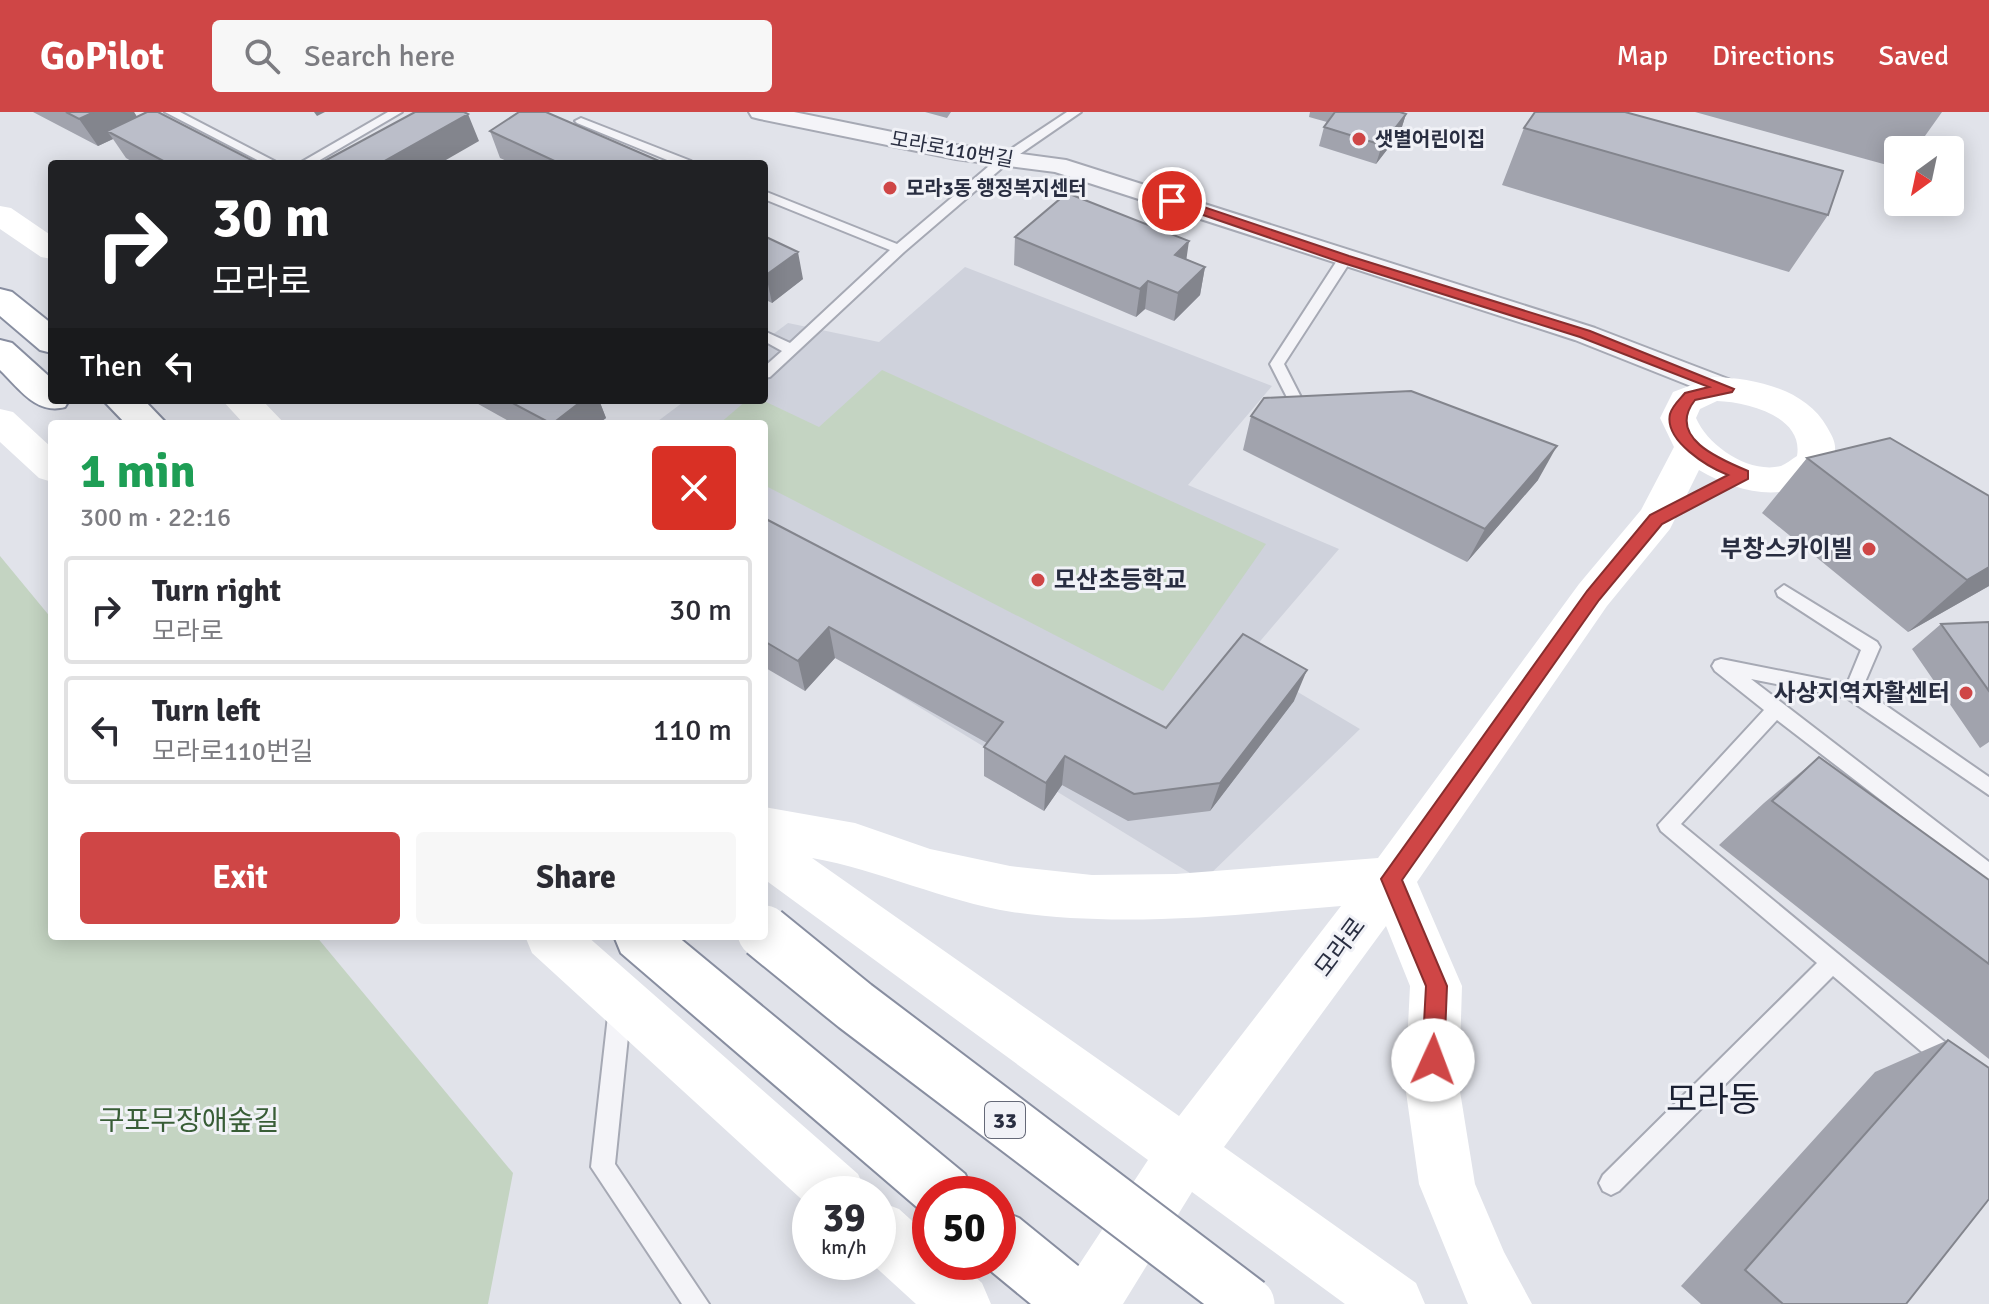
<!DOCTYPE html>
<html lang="en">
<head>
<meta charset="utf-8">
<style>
	body { margin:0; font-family:Signika,"Noto Sans KR",sans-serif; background:#f7f7f7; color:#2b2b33; height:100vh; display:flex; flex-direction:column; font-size:30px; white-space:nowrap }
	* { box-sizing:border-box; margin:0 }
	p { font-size:26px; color:#7c7c81 }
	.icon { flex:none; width:44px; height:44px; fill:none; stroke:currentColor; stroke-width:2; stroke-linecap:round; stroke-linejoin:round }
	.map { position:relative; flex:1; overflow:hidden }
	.panel { position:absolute; left:48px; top:308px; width:720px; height:520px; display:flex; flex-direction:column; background:#fff; border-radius:8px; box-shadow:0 4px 20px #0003 }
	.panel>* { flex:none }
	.guide { position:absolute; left:48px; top:48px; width:720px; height:244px; border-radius:8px; box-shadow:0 4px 20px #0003; background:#202124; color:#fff; overflow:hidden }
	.needle { width:52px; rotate:213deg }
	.tools { position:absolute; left:1884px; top:24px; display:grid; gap:16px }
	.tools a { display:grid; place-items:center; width:80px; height:80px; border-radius:8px; background:#fff; box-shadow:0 4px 20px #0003; font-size:40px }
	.speed { position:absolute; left:792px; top:1064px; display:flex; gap:16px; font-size:40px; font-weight:700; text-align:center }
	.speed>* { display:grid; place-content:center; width:104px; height:104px; border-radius:50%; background:#fff; box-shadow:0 4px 20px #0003; line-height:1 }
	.speed small { font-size:20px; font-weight:400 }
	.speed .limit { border:12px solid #d22; background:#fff; color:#111 }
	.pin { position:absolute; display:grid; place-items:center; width:68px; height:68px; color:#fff; margin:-34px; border:4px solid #fff; border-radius:50%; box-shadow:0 2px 8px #0007 }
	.me { position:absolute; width:88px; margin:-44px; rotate:2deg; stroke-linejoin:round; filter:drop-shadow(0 0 6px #0008) }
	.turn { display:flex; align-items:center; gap:28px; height:168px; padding:0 32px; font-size:36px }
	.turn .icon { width:104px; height:104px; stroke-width:2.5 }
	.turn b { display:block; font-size:56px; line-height:68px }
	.then { display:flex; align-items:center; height:76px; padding:0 32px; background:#0003; gap:16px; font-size:30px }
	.round { display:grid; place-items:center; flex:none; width:84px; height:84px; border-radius:8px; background:#f7f7f7 }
	.overview { display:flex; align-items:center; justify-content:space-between; height:136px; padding:0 32px }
	h1 { font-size:48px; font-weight:800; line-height:60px; color:#1e9e55 }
	.primary-button { display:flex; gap:16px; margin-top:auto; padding:16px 32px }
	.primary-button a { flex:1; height:92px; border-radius:8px; background:#cf4646; color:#fff; font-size:32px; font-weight:800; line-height:92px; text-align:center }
	.primary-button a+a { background:#f7f7f7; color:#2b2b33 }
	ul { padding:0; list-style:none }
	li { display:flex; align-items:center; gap:24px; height:108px; margin:0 16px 12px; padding:0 16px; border:4px solid #e1e1e2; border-radius:8px }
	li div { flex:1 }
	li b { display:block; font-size:30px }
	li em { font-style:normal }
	header { display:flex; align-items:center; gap:48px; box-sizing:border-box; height:112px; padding:0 40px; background:#cf4646; color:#fff }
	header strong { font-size:38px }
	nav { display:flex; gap:44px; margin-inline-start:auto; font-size:28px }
	.search { width:560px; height:72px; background:#f7f7f7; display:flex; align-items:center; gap:20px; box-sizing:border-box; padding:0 28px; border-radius:8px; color:#7c7c81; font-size:30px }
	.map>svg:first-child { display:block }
</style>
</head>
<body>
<header>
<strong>GoPilot</strong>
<div class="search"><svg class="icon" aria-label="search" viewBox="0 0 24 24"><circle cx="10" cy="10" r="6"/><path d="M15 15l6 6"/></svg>Search here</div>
<nav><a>Map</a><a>Directions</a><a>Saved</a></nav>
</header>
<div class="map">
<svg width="1989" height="1192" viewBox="0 0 1989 1192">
	<rect width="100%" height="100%" fill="#e1e3ea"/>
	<path fill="#cfd2dc" d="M965,155L1272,274L1188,373L1339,437L1244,548L1360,617L1203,769L764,500V312H654L686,288H764V229L788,211L879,230Z"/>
	<path fill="#c4d4c2" d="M882,258L1266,432L1163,579L764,373V312H719L747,288H762L819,315Z
		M0,444L52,507V824H316L513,1061L488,1192H0Z"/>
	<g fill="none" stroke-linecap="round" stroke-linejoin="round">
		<g stroke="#a6a9b4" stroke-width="4">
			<path id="lane" d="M165,0H180L280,52H265Z
				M388,0H402L313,52H298Z
				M1067,0H1081L1010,49L904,140L770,265L764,266V255L782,239L764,229V219L790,231L890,138L764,87V79L897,132L1002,43Z
				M581,6L691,49L693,52H677L577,11L575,9Z
				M1345,143L1352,147L1284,252L1309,301L1302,306L1295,301L1270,252L1340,144Z
				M1784,473L1877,530L1880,535L1862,577L1989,665V683L1847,586L1751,567L1989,750V771L1777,608L1681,712L1958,941L1961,949L1958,957L1950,960L1942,957L1833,864L1619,1079L1611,1083L1603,1079L1599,1071L1603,1063L1817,851L1661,719L1658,713L1764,598L1715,559L1712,554L1715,549L1721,547L1847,572L1861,538L1778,484L1776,479Z
				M620,885L628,888L631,895L615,1052L709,1192H682L591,1055L609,895L612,888Z"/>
		</g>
		<g stroke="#a6a9b4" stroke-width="4">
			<path id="street" d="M749,0H794L956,33L1066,48L1595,216L1736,270L1740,277L1736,284L1726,287L1716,284L1575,228L1055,60L956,47L760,7L752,5Z"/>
		</g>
		<g stroke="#888ea0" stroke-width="4">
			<path id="highway" d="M0,177L12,180L52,212V241L40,238L0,204Z
				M0,228L12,231L52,267V288H69L65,295C36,303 19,276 0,258Z
				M103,288H144L167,312H126Z
				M614,824H677L965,1062L974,1082H930V1104L925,1102L621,841Z
				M998,1098L1019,1106L1099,1171L1108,1192H1031L980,1150H998Z"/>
		</g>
		<use href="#lane" fill="#f4f4f8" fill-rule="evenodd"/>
		<use href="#street" fill="#f4f4f8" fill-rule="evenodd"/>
		<path fill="#fff" fill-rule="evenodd" d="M0,94L11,96L52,124V147L41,145L0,117Z
			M1713,265C1754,266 1806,277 1827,315C1831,322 1836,330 1835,338C1835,351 1826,362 1816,368C1778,391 1735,379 1699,358L1670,417L1607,494L1417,770L1462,874L1459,973L1475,1072L1504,1140L1532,1192H1468L1419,1072L1405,973L1410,874L1386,814L1224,1035L1416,1171L1425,1192H1345L1192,1080L1123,1192H1058L1067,1171L1148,1048L764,767V695L855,711L930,737L1010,754L1092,763L1176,762L1378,746L1579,472L1641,398L1674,335L1660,306L1673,280ZM1717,289C1747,290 1804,304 1797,344C1792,347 1786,352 1781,354C1749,362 1708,334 1696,306L1700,297ZM812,746C880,758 943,789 1012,800C1122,816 1231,803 1341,794L1179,1004Z
			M222,288H262L285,312H244Z
			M0,297L13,300L52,336V370L39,366L0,330Z
			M525,824H587L858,1062L867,1082H810V1095L532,841Z
			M878,1089L899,1097L930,1125V1150H959L982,1171L991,1192H916L870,1150H878Z"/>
		<use href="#highway" fill="#fff" fill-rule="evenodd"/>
		<g stroke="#888ea0" stroke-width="57" stroke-linecap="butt">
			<path id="highway-bridge" d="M764,820L855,894L1248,1192"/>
		</g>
		<use href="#highway-bridge" stroke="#fff" stroke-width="53"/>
	</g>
	<path fill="#a1a3ad" d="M33,0H134L137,5L259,52H136L126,46L113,27L98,34Z
		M925,0H951L947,6Z
		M1310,0H1400L1406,2L1400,21L1376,52L1319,34L1324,15L1327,10L1309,5Z
		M1695,0H1942L1915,38H1898V56Z
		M1524,16L1828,103L1789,160L1502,73Z
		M490,19L666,52H513L500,46Z
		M764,124L803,167L772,191L764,187Z
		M1015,125L1187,147L1205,155L1200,183L1174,209L1145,197L1136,205L1014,153Z
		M471,288H599L606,306L598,312H514Z
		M1251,304L1538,368L1467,450L1243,338Z
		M1807,346L1989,384V474L1908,520L1762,401Z
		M764,406L1166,616L1294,589L1210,699L1128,709L1062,673L1044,699L984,664V635L987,631L835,546L805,579L764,555Z
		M1989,510V630L1980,636L1912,537L1941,512Z
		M1819,645L1989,768V947L1719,733L1764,691Z
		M1948,928L1906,1192H1701L1681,1174L1875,960Z"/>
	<path fill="#83858d" d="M94,0H134L142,13L107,19L113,27L98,34L79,7Z
		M314,0H325L317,4Z
		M468,2L479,29L439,52H379Z
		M1406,2L1400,21L1376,52L1382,33Z
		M1189,129L1185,157L1175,143Z
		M798,140L803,167L772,191L766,163Z
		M1205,155L1200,183L1174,209L1178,181Z
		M1148,169L1145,197L1136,205L1140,177Z
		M583,288H599L606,306L598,312H552Z
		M1557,334L1538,368L1467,450L1485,417Z
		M1989,455V474L1908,520L1967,468Z
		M829,515L835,546L805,579L798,549Z
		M1307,558L1294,589L1210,699L1220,671Z
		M1065,644L1062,673L1044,699L1046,671Z"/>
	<path fill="#bbbec9" stroke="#83858d" stroke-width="2" d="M66,0H94L79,7Z
		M147,0H158L259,52H169L107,19Z
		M415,0H464L468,2L379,52H319Z
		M519,0H546L666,52H561L490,19Z
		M1335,0H1400L1406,2L1382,33L1324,15Z
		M1535,0H1625L1843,59L1828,103L1524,16Z
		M1067,81L1189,129L1175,143L1205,155L1178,181L1148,169L1140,177L1015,125Z
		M764,124L798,140L766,163L764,162Z
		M1411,279L1557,334L1485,417L1251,304L1264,286Z
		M507,288H583L552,312Z
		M1890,326L1989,384V455L1967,468L1807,346Z
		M764,406L1166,616L1243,522L1307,558L1220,671L1134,682L1065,644L1046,671L984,635L1003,610L829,515L798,549L764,529Z
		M1989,510V579L1941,512Z
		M1819,645L1989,768V852L1772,689Z
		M1948,928L1989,956V1087L1906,1192H1783L1745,1158Z"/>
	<path fill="#cf4646" stroke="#872e2e" stroke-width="2" d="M1168,86H1177L1349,144L1590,219L1734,277L1732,280L1695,288C1666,325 1719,347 1748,359V367L1662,412L1599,488L1402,768L1447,874L1444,948L1441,956L1433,959L1426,956L1422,948L1426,874L1381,767L1587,479L1650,403L1728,363C1708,355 1664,329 1670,302C1672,294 1680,287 1685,281L1709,275L1580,225L1340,150L1168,91Z"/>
	<g fill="#cf4646" stroke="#f1f2f7" stroke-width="3">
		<circle cx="1359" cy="27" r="8"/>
		<circle cx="890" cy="76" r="8"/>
		<circle cx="1869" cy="437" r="8"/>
		<circle cx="1038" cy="468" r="8"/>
		<circle cx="1966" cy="581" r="8"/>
	</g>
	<g text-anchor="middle" stroke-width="6" stroke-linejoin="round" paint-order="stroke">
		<g font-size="20" font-weight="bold" fill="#292e41" stroke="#f1f2f7" text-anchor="start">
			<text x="1375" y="34">샛별어린이집</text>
			<text x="906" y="83">모라3동 행정복지센터</text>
		</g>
		<g font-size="20" fill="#292e41" stroke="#f1f2f7">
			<text transform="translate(952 37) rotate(10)" y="7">모라로110번길</text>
		</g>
		<rect fill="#f1f2f7" stroke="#656978" stroke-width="2" x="985" y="990" width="40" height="36" rx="6"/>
		<g font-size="22" font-weight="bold" fill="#292e41">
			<text x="1005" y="1016">33</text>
		</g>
		<g font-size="24" font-weight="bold" fill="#292e41" stroke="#f1f2f7" text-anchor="end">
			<text x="1853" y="445">부창스카이빌</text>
			<text x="1054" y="476" text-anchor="start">모산초등학교</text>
			<text x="1950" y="589">사상지역자활센터</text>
		</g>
		<g font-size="24" fill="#292e41" stroke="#f1f2f7">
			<text transform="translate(1340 835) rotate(-53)" y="8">모라로</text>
		</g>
		<g font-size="28" fill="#385d36" stroke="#f1f2f7">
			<text x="189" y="1018">구포무장애숲길</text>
		</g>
		<g font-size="34" fill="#1b2032" stroke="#f1f2f7">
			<text x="1713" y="999">모라동</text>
		</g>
	</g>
</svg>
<div class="tools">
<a><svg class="needle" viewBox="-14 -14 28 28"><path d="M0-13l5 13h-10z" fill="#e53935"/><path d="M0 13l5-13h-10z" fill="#7c7c81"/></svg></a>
</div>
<div class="speed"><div>39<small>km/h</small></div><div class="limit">50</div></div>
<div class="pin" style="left:1172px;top:89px;background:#d93025"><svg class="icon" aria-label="arrive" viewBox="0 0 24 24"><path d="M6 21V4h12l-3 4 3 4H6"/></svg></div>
<svg class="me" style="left:1433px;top:948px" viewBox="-20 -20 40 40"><circle r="19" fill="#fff"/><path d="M0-13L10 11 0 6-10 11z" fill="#cf4646"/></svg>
<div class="guide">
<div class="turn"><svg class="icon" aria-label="right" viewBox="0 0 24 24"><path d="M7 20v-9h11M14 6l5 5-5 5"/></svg><div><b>30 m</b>모라로</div></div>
<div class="then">Then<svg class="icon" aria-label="left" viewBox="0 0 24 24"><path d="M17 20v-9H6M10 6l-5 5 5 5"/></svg></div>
</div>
<section class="panel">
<div class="overview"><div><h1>1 min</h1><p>300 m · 22:16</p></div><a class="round" style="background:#d93025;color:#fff"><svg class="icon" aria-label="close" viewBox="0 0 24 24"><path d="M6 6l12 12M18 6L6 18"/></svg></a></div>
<ul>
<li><svg class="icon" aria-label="right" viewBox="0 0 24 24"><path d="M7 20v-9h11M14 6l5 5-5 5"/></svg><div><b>Turn right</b><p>모라로</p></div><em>30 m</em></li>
<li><svg class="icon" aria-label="left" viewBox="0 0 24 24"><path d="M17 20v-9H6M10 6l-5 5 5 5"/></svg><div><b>Turn left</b><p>모라로110번길</p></div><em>110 m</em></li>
</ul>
<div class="primary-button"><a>Exit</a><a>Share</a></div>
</section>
</div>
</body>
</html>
